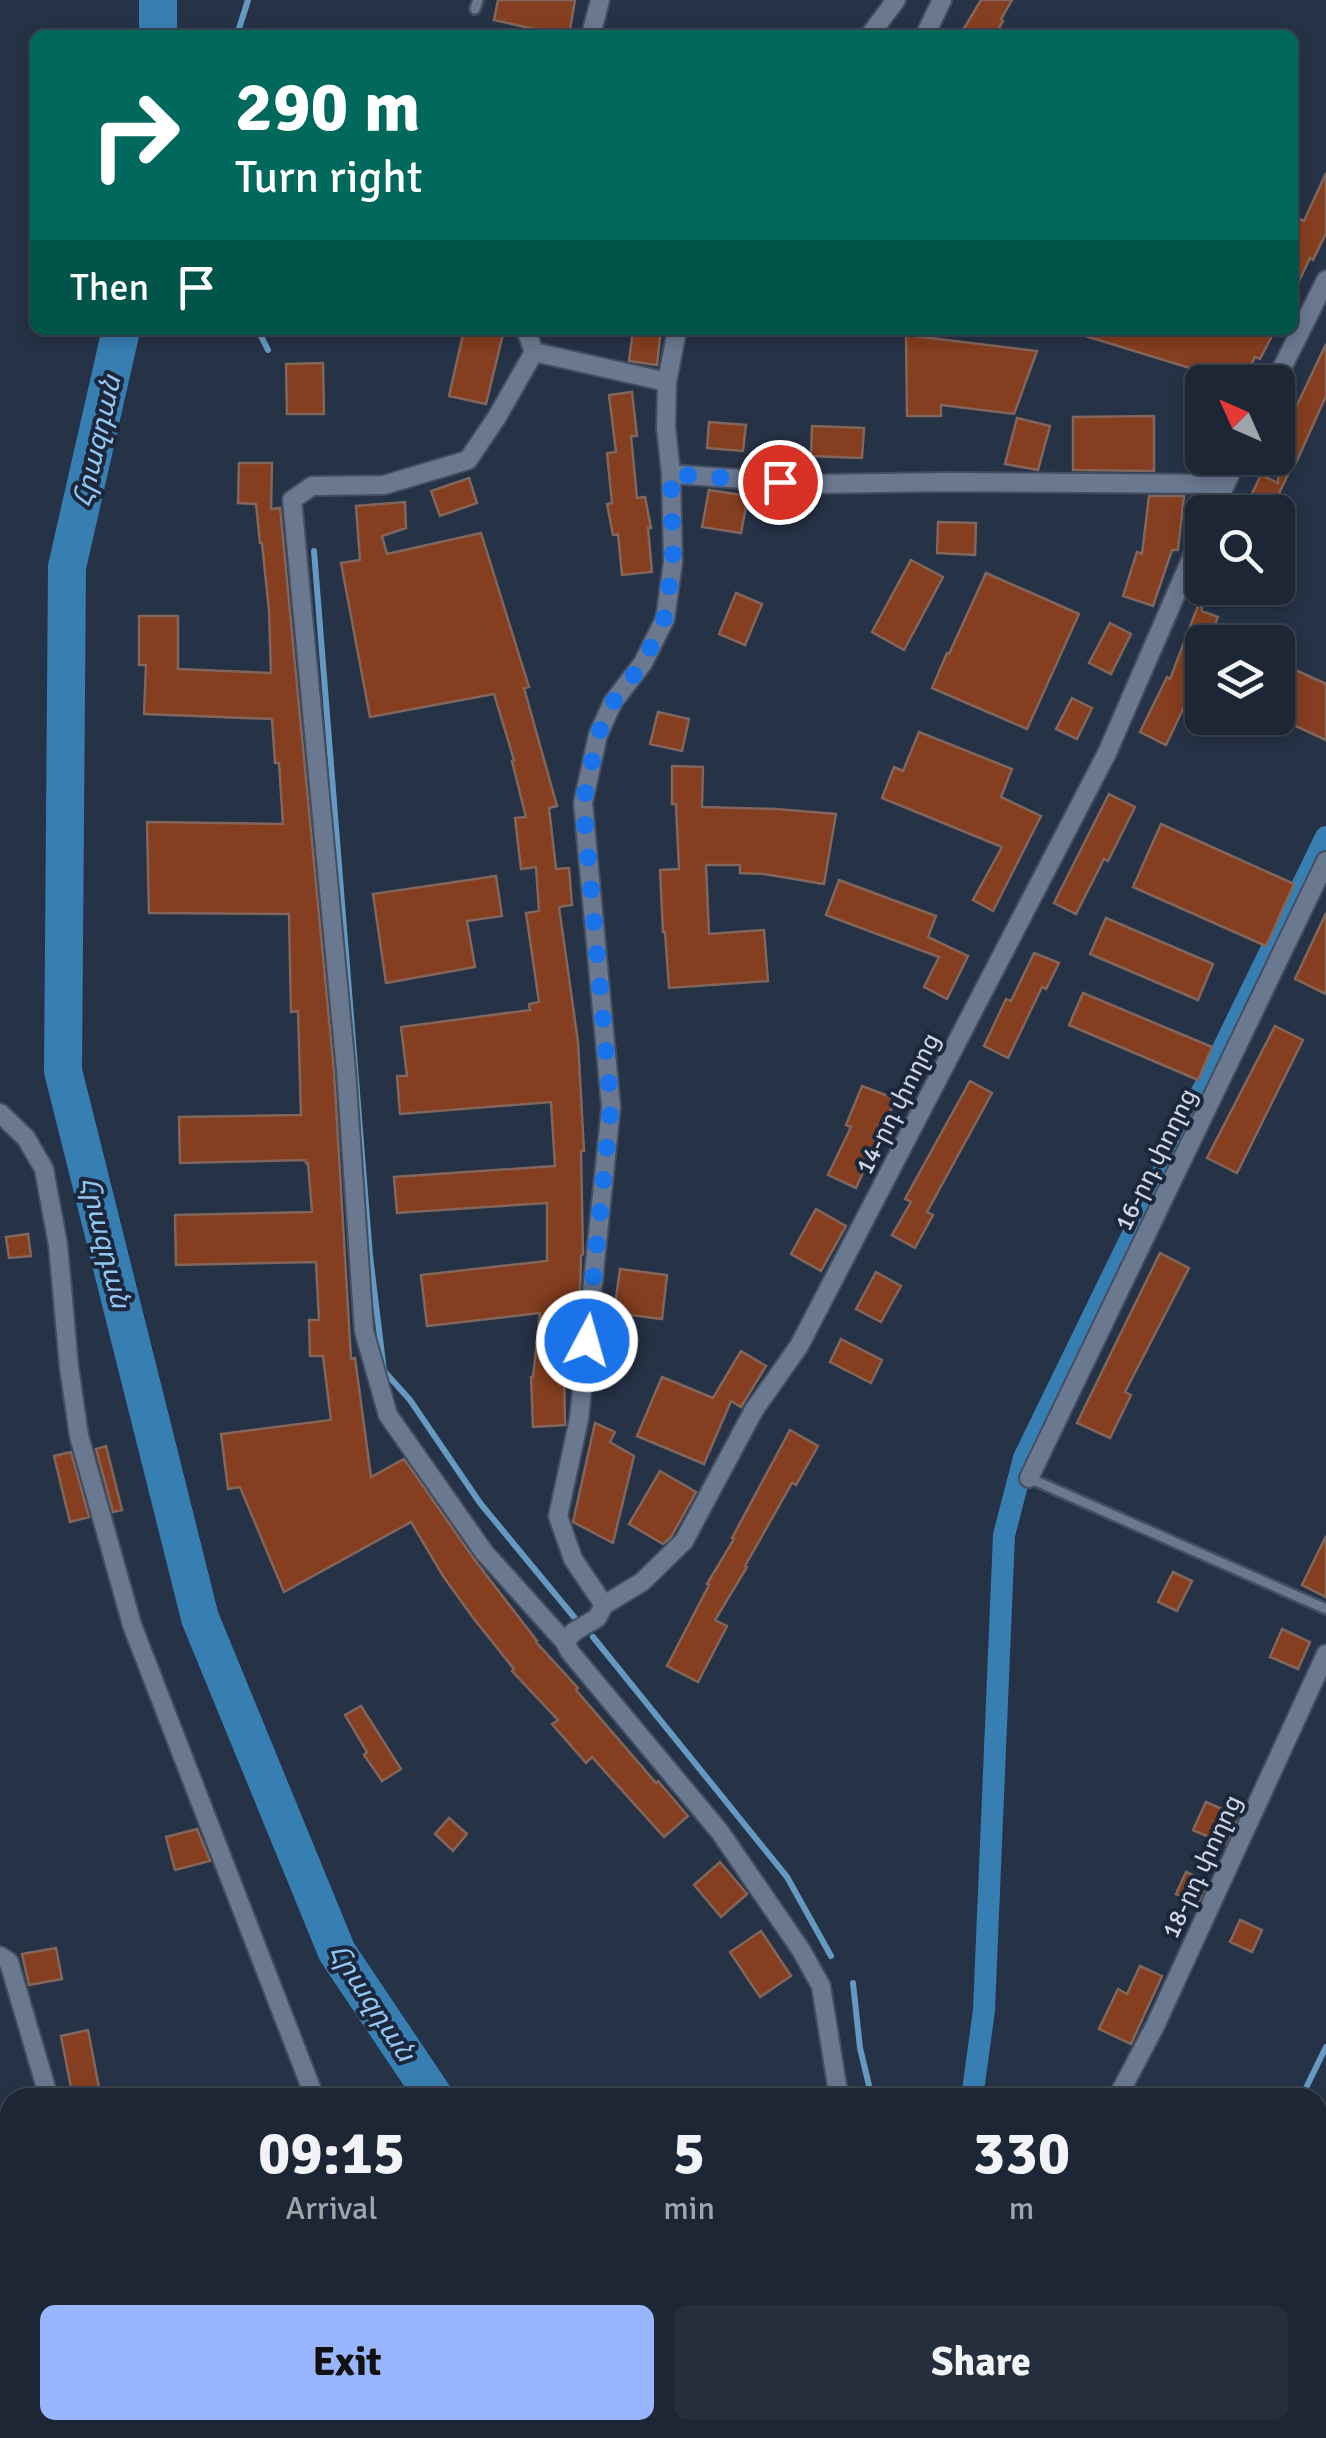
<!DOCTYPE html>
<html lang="en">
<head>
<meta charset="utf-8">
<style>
	body { margin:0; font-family:Signika,"Noto Sans Armenian",sans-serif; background:#252e3c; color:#f1f3f6; height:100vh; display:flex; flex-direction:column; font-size:38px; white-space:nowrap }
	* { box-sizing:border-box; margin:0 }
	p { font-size:32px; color:#a0a5ac }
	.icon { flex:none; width:55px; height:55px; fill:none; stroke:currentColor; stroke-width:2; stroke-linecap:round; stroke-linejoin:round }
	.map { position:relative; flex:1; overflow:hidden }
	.sheet { position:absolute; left:0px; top:2088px; width:1328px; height:352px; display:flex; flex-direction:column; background:#1c2634; border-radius:30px 30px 0 0; box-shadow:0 5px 15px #0003,0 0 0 2px #3a434f }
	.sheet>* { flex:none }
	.guide { position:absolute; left:30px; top:30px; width:1268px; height:305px; border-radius:15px; box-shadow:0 5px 15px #0003,0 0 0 2px #3a434f; background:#00695c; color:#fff; overflow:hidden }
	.needle { width:65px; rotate:315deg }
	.tools { position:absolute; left:1185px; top:365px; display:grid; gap:20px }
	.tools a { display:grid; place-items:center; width:110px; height:110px; border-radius:15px; background:#1c2634; box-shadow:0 5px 15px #0003,0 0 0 2px #3a434f; font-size:50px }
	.pin { position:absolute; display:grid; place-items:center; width:85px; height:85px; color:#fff; margin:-42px; border:5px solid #fff; border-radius:50%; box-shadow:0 2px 10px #0007 }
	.me { position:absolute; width:110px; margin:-55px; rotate:6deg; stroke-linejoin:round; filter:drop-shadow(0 0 8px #0008) }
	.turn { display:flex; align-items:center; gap:35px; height:210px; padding:0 40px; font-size:45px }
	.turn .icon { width:130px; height:130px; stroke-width:2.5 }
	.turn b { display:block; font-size:70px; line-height:85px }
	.then { display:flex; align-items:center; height:95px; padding:0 40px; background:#0003; gap:20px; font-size:38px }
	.eta { display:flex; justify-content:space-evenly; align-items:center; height:170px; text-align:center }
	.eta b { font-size:60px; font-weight:700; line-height:70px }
	.primary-button { display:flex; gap:20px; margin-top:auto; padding:20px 40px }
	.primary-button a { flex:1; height:115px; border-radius:15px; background:#98b5fd; color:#111; font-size:40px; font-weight:700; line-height:115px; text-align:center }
	.primary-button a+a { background:#252e3c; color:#f1f3f6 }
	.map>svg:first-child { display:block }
</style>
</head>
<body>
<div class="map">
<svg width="1326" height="2438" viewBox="0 0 1326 2438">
	<rect width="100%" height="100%" fill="#263246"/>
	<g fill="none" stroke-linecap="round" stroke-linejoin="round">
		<path stroke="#6599c1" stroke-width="6" d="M237,35L248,0
			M258,330L268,350
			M314,551L370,1256L384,1371L410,1400L480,1503L579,1623
			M593,1637L787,1877L831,1956
			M853,1983L860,2048L872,2098
			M1301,2098L1326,2047
			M1130,2438L1134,2430"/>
		<path stroke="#377eb2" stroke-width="22" d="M972,2098L984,2010L1004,1535L1024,1458L1326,837"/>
		<path stroke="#377eb2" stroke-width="38" d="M158,0V35
			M121,330L67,567L63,1071L200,1618L337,1952L435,2098
			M542,2430L544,2438"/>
	</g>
	<path fill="#853e1f" stroke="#82665b" stroke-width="2.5" d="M498,0H575L569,35H542L543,31L494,20Z
		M981,0H1012L1001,19L1003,21L995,35H960Z
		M1326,173V233L1313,260L1310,258L1292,296V216L1304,221Z
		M464,330H504L486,404L449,396Z
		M633,330H661L657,365L629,361Z
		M1079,330H1275L1260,359L1255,357L1243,382H1213L1216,376L1079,334Z
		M906,335L1037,351L1014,414L941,405V416H907Z
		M1326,344V396L1296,463L1294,462L1270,512H1243L1261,475L1278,483V445Z
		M323,363L324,414H287L286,364Z
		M632,392L637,436H631L637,498L645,497L651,528H648L652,572L622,575L618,534L613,535L607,504L612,503L607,453L616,452L609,395Z
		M1154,416V471L1073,470V417Z
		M1017,418L1050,426L1038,470L1005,464Z
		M709,422L746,425L743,451L707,448Z
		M812,426L864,428L862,458L811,456Z
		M239,463H272L271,509L280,508L334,1071L351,1359L355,1358L371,1477L404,1459L474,1559L537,1641L536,1642L578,1688L576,1690L656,1783L658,1781L688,1816L664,1837L592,1757L586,1763L552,1724L558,1720L512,1671L514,1669L474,1619L443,1576L411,1522L284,1592L240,1487L228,1489L221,1434L331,1420L323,1356H310L309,1320H319L316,1262L176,1265L175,1215L312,1212L308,1163H306V1160L180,1163L179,1117L301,1115L298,1011L291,1012L289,914L149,913L147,822L283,824L279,763H275L272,719L144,714L146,665H139V616H178V669L271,673L269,610L262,543H260L256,504L238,503Z
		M469,478L477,503L440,516L431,491Z
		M709,490L748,496L741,533L702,527Z
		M1149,496H1184L1178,550H1172L1153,606L1123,596L1137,552L1142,554Z
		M405,502L406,528L382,536L387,554L481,533L529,687L524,688L557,806L549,808L556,869L569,868L572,905L559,907L578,1042L584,1151H581L583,1254L581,1256L580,1292L569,1370L564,1369L565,1425L533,1427L531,1377H533L540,1313L427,1326L421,1275L547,1261V1203L397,1213L394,1177L555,1166L551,1102L400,1114L397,1076H407L401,1027L530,1010L529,1004L539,1002L526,913L539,911L536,867L521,869L515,818L526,817L512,761L514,760L494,694L370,717L341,563L360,560L356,506Z
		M938,522L976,523L975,555L937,553Z
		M911,560L943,577L904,650L872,632Z
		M986,573L1079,614L1027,729L932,688L947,653L949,654Z
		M736,593L762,604L745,645L719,634Z
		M1201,598L1202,611L1218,617L1208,642H1202V656L1190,689L1192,690L1166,745L1140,732L1167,677L1170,679Z
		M1110,623L1131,634L1111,674L1089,663Z
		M1278,662L1326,684V740L1278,718Z
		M1072,698L1092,708L1077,739L1056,729Z
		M658,712L689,719L682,751L650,744Z
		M919,732L1012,769L1001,797L1041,816L993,911L973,900L1002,847L882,798L894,767L903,771Z
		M672,766L703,767L702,807L776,809L836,814L824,884L764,874L740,873V865H706L709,934L764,930L768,981L669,988L665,932H663L660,870L679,869L676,804H672Z
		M1109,794L1135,807L1108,861L1104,859L1076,914L1054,903Z
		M1161,824L1294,884L1266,946L1133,887Z
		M496,876L502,916L467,921L475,967L386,983L373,894Z
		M839,880L936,916L928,937L968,956L947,999L924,987L939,957L826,915Z
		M1326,913V994L1295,979Z
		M1106,918L1213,964L1198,1000L1090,954Z
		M1034,953L1059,963L1046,989L1042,987L1008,1058L984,1046L1006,999L1011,1001Z
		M1083,993L1212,1047L1198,1080L1069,1025Z
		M1275,1026L1303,1040L1237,1173L1207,1158Z
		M970,1081L992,1093L927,1212L933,1215L915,1248L892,1235L911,1202L905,1199Z
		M862,1086L896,1099L856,1188L828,1175L851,1127L846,1125Z
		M816,1209L846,1226L821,1271L791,1254Z
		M28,1234L31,1256L9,1258L6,1237Z
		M1160,1253L1189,1268L1125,1392L1131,1395L1110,1438L1077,1423Z
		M620,1269L667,1275L662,1319L614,1313Z
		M876,1272L901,1286L881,1322L856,1309Z
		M841,1339L882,1360L871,1383L830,1362Z
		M741,1351L766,1366L741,1407L731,1401L704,1464L637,1436L662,1377L713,1398Z
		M595,1423L615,1432L610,1442L634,1456L613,1543L573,1522Z
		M790,1430L818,1446L796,1485L792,1483L745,1566L747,1567L715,1620L727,1626L698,1682L667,1666L709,1585L707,1584L734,1539L732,1538Z
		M106,1446L122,1510L113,1512L96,1449Z
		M71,1452L89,1517L70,1522L54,1456Z
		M660,1471L696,1492L671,1537L663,1544L629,1524Z
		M1326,1536V1597L1302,1585Z
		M1173,1572L1192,1581L1177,1611L1158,1602Z
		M1282,1629L1310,1642L1298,1669L1270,1657Z
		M361,1706L401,1769L382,1781L364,1755L367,1752L345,1715Z
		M1206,1802L1238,1816L1225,1844L1193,1830Z
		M449,1818L467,1834L453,1851L435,1834Z
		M197,1829L210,1861L175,1870L166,1837Z
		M720,1862L747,1894L721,1917L694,1885Z
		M1186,1872L1208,1882L1198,1903L1176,1894Z
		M1240,1920L1262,1930L1252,1952L1230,1942Z
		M761,1931L791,1976L760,1997L730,1952Z
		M56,1948L62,1979L29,1985L22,1954Z
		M1140,1966L1162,1976L1131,2044L1099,2029L1118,1989L1127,1994Z
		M88,2030L101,2098H73L61,2036Z"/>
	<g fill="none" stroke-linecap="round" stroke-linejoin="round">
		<g stroke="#454e60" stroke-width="14">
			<path id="service" d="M475,9L478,0
				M1029,1478L1326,1609
				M939,2430L962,2437
				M643,2438L646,2430"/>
		</g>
		<g stroke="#454e60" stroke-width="22">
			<path id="minor" d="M591,35L600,0
				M870,35L896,0
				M925,35L942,0
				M526,330L534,352
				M667,382L534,352L497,417L468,460L384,485L312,486L292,500L346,1070L364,1331L388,1415L484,1552L564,1641L570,1652L720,1832L801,1950L821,1986L839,2098
				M1275,382L1326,280
				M671,474L816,484L946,482L1224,484
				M1212,512L1238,458
				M0,1113L26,1138L44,1169L58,1245L69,1367L79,1436L132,1625L315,2098
				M1029,1478L1326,861
				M604,1605L573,1559L558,1516L579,1419L611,1107L583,803L598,735L613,702L643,663L665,619L673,562L671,474L666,428L667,382L677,330
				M564,1641L575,1631L597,1618L604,1605L642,1582L684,1541L754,1410L799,1346L1107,753L1202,534
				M0,1956L9,1962L49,2098
				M1117,2098L1155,2026L1326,1654
				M418,2430L419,2438
				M959,2430V2436"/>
		</g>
		<use href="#service" stroke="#6a7890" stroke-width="9"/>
		<use href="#minor" stroke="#6a7890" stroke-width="18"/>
	</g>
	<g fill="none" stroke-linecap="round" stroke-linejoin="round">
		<path stroke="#1a73e8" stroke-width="18" stroke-dasharray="0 32.4" d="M587,1341L611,1106L583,803L598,734L613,702L643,663L664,619L673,562L671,474L780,482"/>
	</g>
	<g text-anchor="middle" stroke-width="8" stroke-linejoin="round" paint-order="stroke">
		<g font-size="25" fill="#d0d7e4" stroke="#1d273c">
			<text transform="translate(897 1103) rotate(-63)" y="9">14-րդ փողոց</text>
			<text transform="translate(1155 1159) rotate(-64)" y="9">16-րդ փողոց</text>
			<text transform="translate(1201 1866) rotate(-65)" y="9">18-րդ փողոց</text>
		</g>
		<g font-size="28" font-style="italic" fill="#92c7f2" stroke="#1d273c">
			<text transform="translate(96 441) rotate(-77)" y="10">Հրազդան</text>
			<text transform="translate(106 1242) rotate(76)" y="10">Հրազդան</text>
			<text transform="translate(373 2002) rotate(57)" y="10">Հրազդան</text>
		</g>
	</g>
</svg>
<div class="tools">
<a><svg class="needle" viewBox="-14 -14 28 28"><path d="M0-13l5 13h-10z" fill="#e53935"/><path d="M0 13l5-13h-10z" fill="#a0a5ac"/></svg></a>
<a><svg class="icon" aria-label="search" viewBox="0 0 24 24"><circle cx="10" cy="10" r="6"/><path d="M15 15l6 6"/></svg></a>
<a><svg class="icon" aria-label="layers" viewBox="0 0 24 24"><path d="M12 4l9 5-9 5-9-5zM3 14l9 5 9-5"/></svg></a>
</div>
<div class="pin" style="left:780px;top:482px;background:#d93025"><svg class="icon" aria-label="arrive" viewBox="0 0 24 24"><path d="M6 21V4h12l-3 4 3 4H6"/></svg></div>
<svg class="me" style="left:587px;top:1341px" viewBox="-20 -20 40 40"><circle r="17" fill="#1a73e8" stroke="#fff" stroke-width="3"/><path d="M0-11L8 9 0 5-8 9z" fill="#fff"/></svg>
<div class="guide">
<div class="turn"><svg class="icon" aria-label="right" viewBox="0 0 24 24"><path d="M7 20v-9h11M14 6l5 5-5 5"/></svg><div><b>290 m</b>Turn right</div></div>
<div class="then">Then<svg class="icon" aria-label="arrive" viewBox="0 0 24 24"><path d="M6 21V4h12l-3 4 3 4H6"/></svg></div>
</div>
<section class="sheet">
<div class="eta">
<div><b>09:15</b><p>Arrival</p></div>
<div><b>5</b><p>min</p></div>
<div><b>330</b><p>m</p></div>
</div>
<div class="primary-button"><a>Exit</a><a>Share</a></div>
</section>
</div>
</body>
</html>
